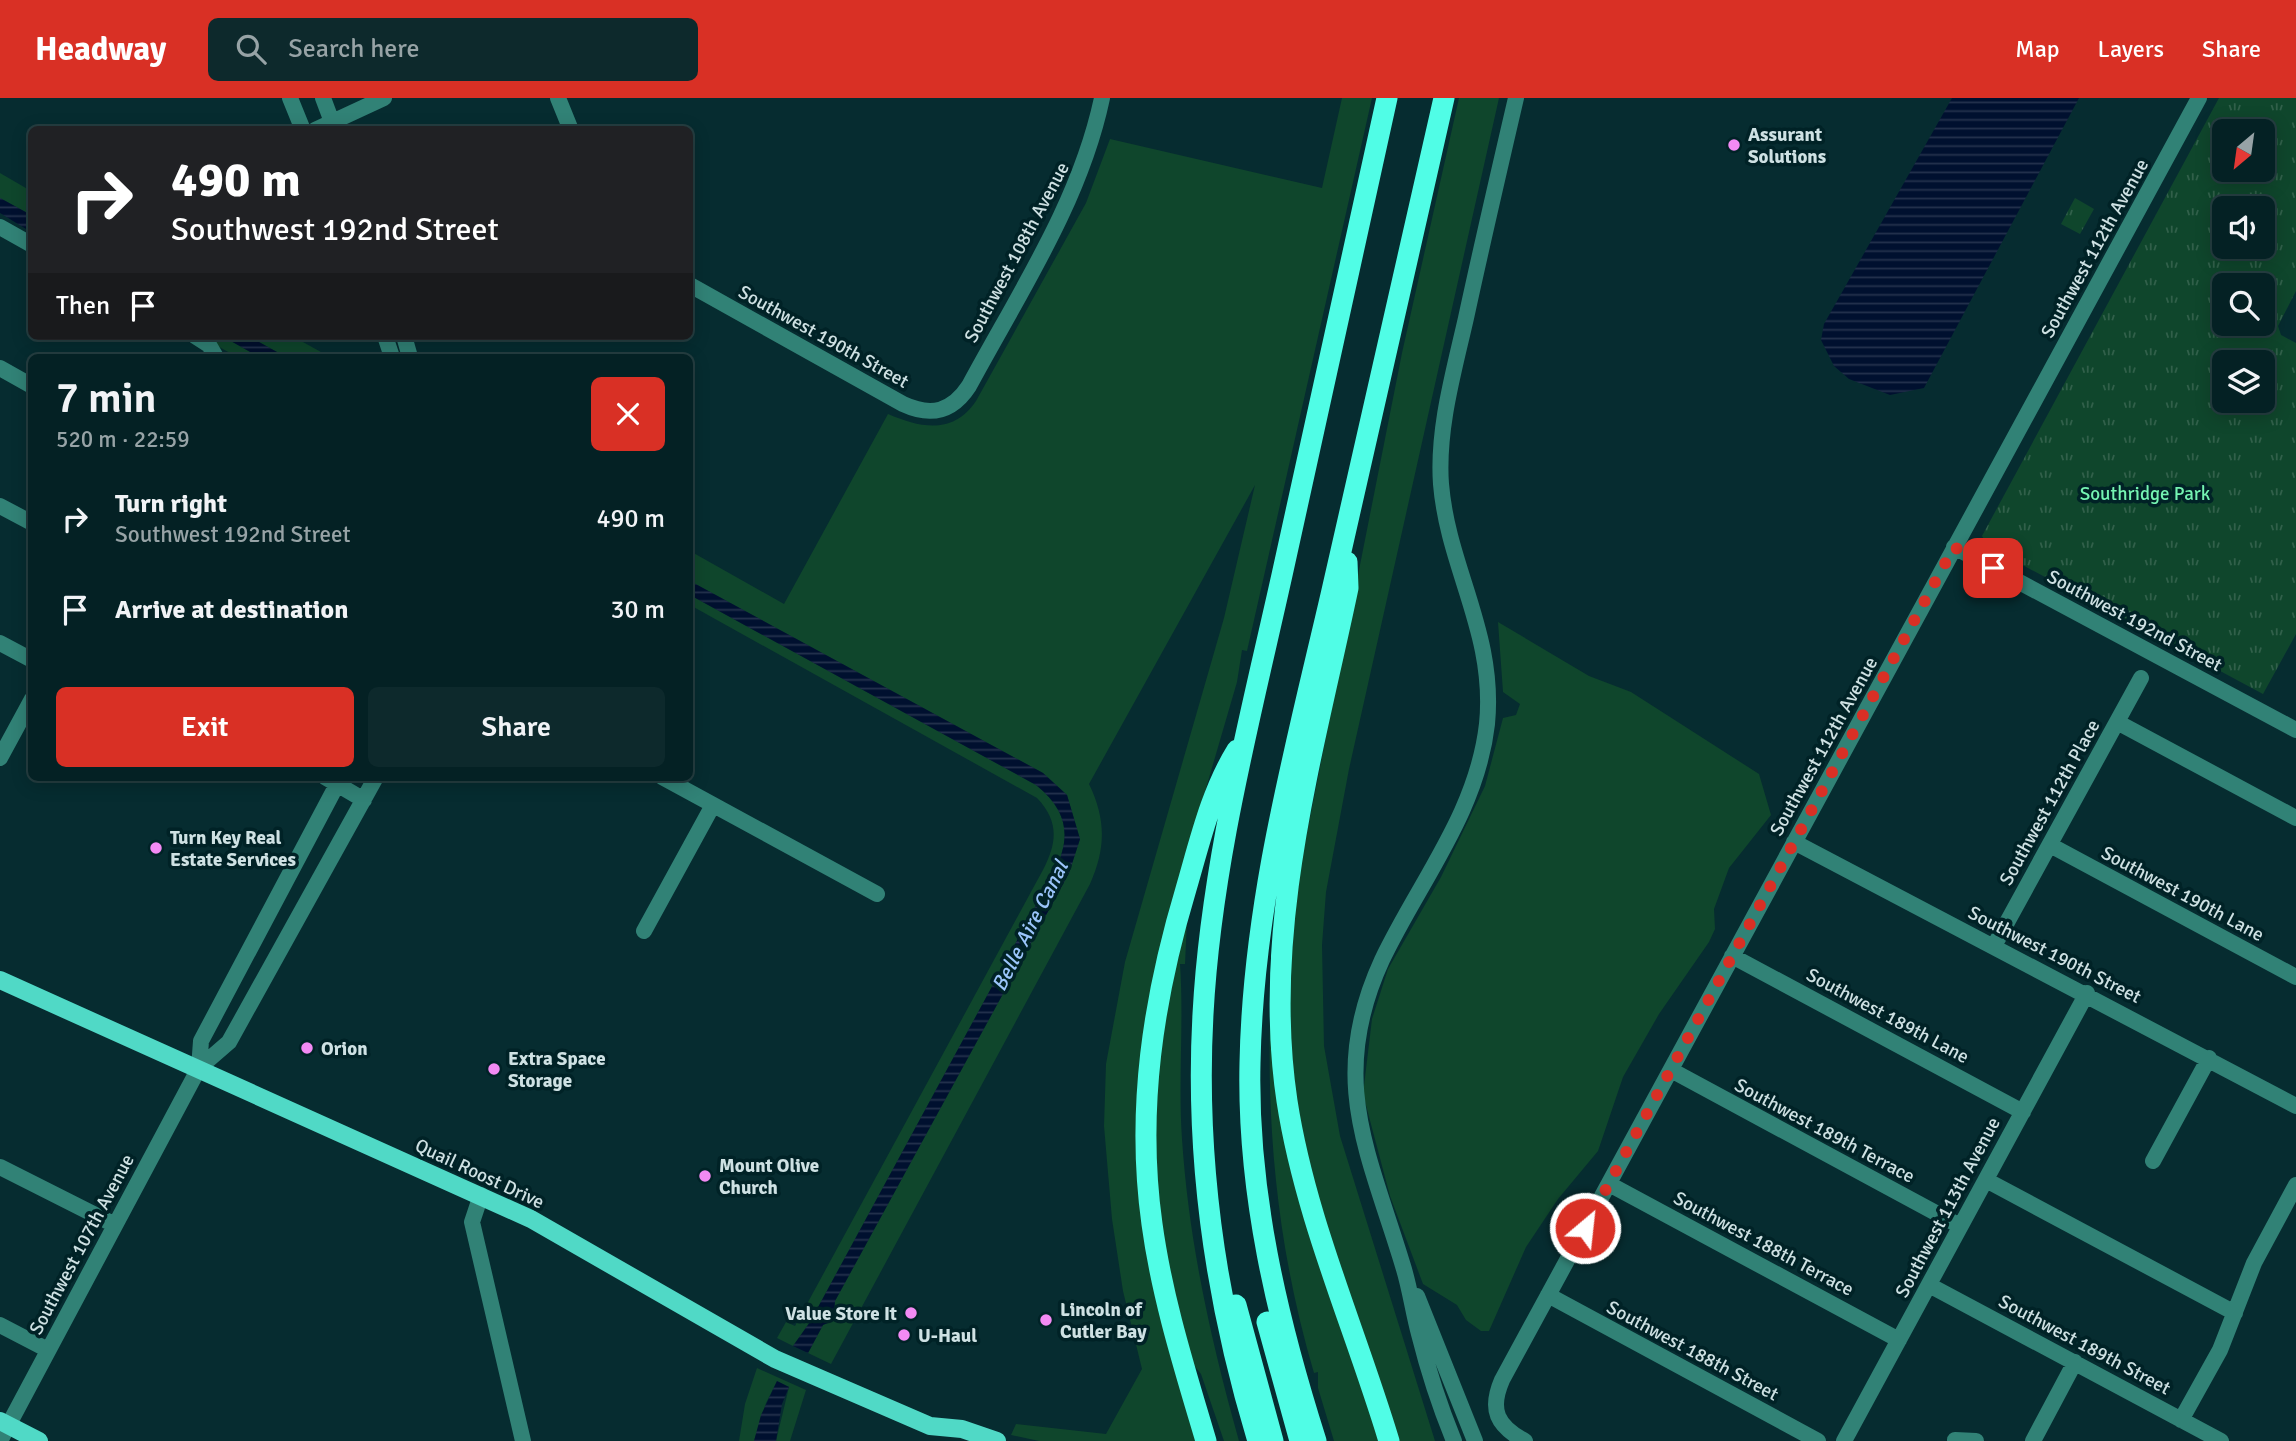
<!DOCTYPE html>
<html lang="en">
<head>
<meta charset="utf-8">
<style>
	body { margin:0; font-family:Signika,sans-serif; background:#0d292c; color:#f1f3f6; height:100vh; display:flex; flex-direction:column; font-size:26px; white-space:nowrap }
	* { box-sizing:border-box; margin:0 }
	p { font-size:23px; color:#97a3a6 }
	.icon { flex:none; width:38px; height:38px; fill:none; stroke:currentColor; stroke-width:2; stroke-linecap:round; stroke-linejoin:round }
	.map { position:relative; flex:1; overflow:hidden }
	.side { position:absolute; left:28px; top:256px; width:665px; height:427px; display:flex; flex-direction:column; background:#042124; border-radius:10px; box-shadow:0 4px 18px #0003,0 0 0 2px #253e41 }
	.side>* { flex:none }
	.guide { position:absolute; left:28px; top:28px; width:665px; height:214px; border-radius:10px; box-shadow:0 4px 18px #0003,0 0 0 2px #253e41; background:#202124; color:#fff; overflow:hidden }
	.needle { width:46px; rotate:209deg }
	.tools { position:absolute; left:2212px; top:21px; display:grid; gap:14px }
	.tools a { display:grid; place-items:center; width:63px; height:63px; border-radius:10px; background:#042124; box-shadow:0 4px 18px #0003,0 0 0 2px #253e41; font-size:35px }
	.pin { position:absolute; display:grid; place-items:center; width:60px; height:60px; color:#fff; margin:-30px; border-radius:14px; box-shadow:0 4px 10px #0006 }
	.me { position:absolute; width:77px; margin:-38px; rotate:28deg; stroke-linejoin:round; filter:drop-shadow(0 0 5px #0008) }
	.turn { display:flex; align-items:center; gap:24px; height:147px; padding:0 28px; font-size:32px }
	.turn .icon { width:91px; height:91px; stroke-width:2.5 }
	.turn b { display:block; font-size:49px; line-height:60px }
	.then { display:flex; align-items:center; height:66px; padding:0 28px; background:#0003; gap:14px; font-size:26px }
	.round { display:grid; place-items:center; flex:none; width:74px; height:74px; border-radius:10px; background:#0d292c }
	.summary { display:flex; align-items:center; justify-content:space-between; height:119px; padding:0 28px }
	h1 { font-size:42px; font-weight:600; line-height:52px }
	.primary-button { display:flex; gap:14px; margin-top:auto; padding:14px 28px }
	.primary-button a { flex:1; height:80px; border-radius:10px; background:#d93025; color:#fff; font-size:28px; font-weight:600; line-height:80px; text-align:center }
	.primary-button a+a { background:#0d292c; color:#f1f3f6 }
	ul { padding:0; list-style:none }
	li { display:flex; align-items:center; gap:21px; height:91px; padding:0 28px }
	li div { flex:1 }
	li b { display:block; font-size:26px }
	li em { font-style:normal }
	header { display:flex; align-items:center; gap:42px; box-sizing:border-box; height:98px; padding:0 35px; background:#d93025; color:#fff }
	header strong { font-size:33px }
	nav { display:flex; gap:38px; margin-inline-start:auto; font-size:24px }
	.search { width:490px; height:63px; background:#0d292c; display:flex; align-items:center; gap:18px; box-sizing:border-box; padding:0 24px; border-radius:10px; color:#97a3a6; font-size:26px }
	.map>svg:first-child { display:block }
</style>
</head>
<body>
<header>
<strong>Headway</strong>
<div class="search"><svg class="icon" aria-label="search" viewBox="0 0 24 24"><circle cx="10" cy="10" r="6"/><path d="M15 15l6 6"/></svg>Search here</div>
<nav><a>Map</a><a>Layers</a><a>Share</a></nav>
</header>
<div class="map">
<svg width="2296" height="1343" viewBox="0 0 2296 1343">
	<defs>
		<pattern id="park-tufts" width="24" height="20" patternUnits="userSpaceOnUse" patternTransform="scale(1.75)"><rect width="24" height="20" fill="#0f462c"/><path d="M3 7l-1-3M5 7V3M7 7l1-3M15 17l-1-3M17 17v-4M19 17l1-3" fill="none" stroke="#31604a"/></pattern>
		<pattern id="water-rules" width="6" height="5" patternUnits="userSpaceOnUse" patternTransform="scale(1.75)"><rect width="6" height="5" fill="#00102f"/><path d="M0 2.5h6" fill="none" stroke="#24324d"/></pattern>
	</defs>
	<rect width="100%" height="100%" fill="#062c30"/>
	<path fill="#0f462c" d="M1342,0H1372L1247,553L1242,552L1237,584L1188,752L1140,995L1195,1343H1039L1011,1337L1016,1326L1106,1336L1142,1271L1123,1193L1112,1121L1104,1028L1106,966L1125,864L1224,520L1255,387L1089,686C1106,721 1106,750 1090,786L831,1266L808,1255L823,1227L834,1219L835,1203L1051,808L1069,775L1080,741L1067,697L1043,675L690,483V453L784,506L888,316C921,330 953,337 976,303L1086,105L1110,41L1322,90Z
		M1459,0H1499L1349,671L1326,794L1322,847L1324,948L1340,1038L1435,1343H1397L1303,1054L1287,943L1295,795L1402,255Z
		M0,75L31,93V117L0,100Z
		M200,238H222L259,259H237Z
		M248,238H292L330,259H286Z
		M690,497L1036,687C1088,729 1058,767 1033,813L810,1224L793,1248L777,1240L786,1224L795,1228L1044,770C1057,744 1059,723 1037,700L690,507Z
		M1498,524L1589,578L1631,594L1759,676L1771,717L1729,770L1714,811L1715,831L1709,844L1659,916L1623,979L1598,1053L1558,1101L1526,1149L1489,1233H1481L1466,1222L1457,1207L1423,1186L1390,1098L1363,996L1372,921L1388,871L1441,779L1485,688L1503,620L1516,617L1520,606L1503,594Z
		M1187,822L1185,866H1180C1184,924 1178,983 1182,1041C1189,1145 1211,1243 1239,1343H1224L1201,1276L1189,1261L1158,1134L1153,966Z
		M1270,923L1277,954L1383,1343H1334L1318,1290V1274L1314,1275C1280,1160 1267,1044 1270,923Z
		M757,1270L806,1292L790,1343H776L789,1289L777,1283L766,1305L754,1343H739L745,1306Z"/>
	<path fill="url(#park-tufts)" fill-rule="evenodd" d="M2219,0H2296V193L2278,228L2281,237L2296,245V536L2263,596L1989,449L1982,438ZM2224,33H2263V72H2224ZM2224,110H2263V149H2224ZM2224,187H2263V226H2224ZM2224,264H2263V303H2224Z
		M2075,100L2094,111L2080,136L2061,126Z"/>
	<path fill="url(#water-rules)" d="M1952,0H2079L1924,290L1890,297L1849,281L1834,268L1821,242L1824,226Z
		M0,100L31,117V134L0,115Z
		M222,238H248L286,259H259Z
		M690,483L1043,675L1067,697L1080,741L1069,775L1051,808L835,1203L833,1223L823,1227L808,1255L793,1248L810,1224L1033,813C1058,767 1088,729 1036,687L690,497Z
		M777,1283L789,1289L782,1306L776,1343H754L761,1317Z"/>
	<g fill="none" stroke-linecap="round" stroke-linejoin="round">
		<path stroke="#318276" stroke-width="16" d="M290,0L303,32
			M323,0L335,32
			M558,0L571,32
			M315,32L384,0
			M0,129L32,147
			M690,187L903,306C931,319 952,314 969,288C1019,195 1080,104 1102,0
			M195,238L209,247L216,259
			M385,238L392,259
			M404,238L410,259
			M0,270L32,288
			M0,408L32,425
			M1954,449L2296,632
			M0,545L32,562
			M2117,624L2296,720
			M0,660L32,601
			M325,679L364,702
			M662,679L877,796
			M1794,744L2296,1008
			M2050,747L2296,879
			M644,833L713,707
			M1994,848L2141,580
			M1732,858L2023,1014
			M199,970L229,944L376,679
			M1671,972L1960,1128
			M2153,1063L2209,960
			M0,1069L115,1127
			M1986,1082L2235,1215
			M1609,1086L1899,1242
			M481,1097L472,1124L523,1343
			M1929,1187L2221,1343
			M1548,1197L1818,1343
			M1417,1198L1475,1343
			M0,1227L48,1252
			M2181,1322L2220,1252L2254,1165L2296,1087
			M1955,1342L1976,1343
			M0,1343L199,970L201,943L341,679
			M1454,1343C1440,1309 1428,1272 1419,1236C1413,1214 1410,1190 1403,1168C1369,1055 1327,981 1382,862C1419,784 1477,715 1487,626C1496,535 1448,471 1441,386C1437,331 1454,273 1466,220C1482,146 1499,73 1516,0
			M1525,1343C1497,1328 1489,1312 1502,1282L2199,0
			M1844,1343L2087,895
			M2033,1343L2075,1264"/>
		<path stroke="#50d9c6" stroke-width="18" d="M0,882L531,1121L775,1261L930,1328L962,1331L997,1343
			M0,1323L39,1343"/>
		<path stroke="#50fde6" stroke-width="21" d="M1347,464L1348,490C1313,657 1261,831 1287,1003C1305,1120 1355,1230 1389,1343
			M1236,1207L1273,1343
			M1267,1224L1300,1343
			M1206,1343C1185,1272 1162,1200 1152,1126C1136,1012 1153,901 1186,791C1200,743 1211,694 1237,652
			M1258,1343C1216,1205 1195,1060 1203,916C1211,767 1250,621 1282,477C1317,318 1352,159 1387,0
			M1316,1343C1277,1220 1247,1094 1250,965C1253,805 1295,652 1331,497C1370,332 1406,166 1444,0"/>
	</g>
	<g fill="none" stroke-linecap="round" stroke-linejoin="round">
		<path stroke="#d93025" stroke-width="12" stroke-dasharray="0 21.6" d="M1585,1130L1954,449L1993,470"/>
	</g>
	<g fill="#f28af3" stroke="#002226" stroke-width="2.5">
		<circle cx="1734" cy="47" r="7"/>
		<circle cx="156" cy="750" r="7"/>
		<circle cx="307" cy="950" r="7"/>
		<circle cx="494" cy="971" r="7"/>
		<circle cx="705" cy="1078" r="7"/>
		<circle cx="911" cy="1215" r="7"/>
		<circle cx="1046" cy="1222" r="7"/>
		<circle cx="904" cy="1237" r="7"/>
	</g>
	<g text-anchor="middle" stroke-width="7" stroke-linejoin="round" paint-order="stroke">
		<g font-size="19" font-weight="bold" fill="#cee1e3" stroke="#002226" text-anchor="start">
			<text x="1748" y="43">Assurant<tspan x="1748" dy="22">Solutions</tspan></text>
			<text x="170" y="746">Turn Key Real<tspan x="170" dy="22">Estate Services</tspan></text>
			<text x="321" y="957">Orion</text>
			<text x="508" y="967">Extra Space<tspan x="508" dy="22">Storage</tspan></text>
			<text x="719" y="1074">Mount Olive<tspan x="719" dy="22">Church</tspan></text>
			<text x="1060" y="1218">Lincoln of<tspan x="1060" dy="22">Cutler Bay</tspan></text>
			<text x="897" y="1222" text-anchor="end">Value Store It</text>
			<text x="918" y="1244">U-Haul</text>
		</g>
		<g font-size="19" fill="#cee1e3" stroke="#002226">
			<text transform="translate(2094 150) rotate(-61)" y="7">Southwest 112th Avenue</text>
			<text transform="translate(1016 154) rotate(-62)" y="7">Southwest 108th Avenue</text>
			<text transform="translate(824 238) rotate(29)" y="7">Southwest 190th Street</text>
			<text transform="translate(2135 522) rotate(28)" y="7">Southwest 192nd Street</text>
			<text transform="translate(1823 648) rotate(-61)" y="7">Southwest 112th Avenue</text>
			<text transform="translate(2049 704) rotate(-61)" y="7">Southwest 112th Place</text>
			<text transform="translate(2183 795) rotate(28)" y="7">Southwest 190th Lane</text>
			<text transform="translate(2055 856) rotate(27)" y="7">Southwest 190th Street</text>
			<text transform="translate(1888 917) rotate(28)" y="7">Southwest 189th Lane</text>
			<text transform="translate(1825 1032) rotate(28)" y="7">Southwest 189th Terrace</text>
			<text transform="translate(480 1075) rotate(25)" y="7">Quail Roost Drive</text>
			<text transform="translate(1947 1109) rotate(-62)" y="7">Southwest 113th Avenue</text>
			<text transform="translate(1764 1145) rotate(28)" y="7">Southwest 188th Terrace</text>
			<text transform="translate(81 1146) rotate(-62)" y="7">Southwest 107th Avenue</text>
			<text transform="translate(2085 1246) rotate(28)" y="7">Southwest 189th Street</text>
			<text transform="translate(1693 1252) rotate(28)" y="7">Southwest 188th Street</text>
		</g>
		<g font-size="19" fill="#75f4b2" stroke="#002226">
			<text x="2145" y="402">Southridge Park</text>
		</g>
		<g font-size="21" font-style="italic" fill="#9bc5fb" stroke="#002226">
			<text transform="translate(1030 828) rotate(-63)" y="7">Belle Aire Canal</text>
		</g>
	</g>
</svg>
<div class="tools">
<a><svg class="needle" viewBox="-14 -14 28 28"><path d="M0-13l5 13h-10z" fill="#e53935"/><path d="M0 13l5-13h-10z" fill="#97a3a6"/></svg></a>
<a><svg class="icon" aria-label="sound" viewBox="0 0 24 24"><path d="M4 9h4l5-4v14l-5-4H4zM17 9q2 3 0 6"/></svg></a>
<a><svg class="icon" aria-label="search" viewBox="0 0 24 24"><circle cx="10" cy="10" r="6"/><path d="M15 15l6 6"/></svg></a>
<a><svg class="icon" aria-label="layers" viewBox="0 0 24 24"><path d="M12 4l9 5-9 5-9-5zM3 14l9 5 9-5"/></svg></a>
</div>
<div class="pin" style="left:1993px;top:470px;background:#d93025"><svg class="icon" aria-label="arrive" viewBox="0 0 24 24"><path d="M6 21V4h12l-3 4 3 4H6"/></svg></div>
<svg class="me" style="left:1585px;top:1130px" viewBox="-20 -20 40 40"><circle r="17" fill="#d93025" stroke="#fff" stroke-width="3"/><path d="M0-11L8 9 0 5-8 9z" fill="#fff"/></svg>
<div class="guide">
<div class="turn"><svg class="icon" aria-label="right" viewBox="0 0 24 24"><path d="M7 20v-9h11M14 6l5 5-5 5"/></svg><div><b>490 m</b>Southwest 192nd Street</div></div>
<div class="then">Then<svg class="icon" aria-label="arrive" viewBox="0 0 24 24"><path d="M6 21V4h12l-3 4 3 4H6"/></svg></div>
</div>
<section class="side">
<div class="summary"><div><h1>7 min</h1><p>520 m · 22:59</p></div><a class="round" style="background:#d93025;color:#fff"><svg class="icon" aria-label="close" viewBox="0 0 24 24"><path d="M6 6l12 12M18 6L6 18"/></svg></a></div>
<ul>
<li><svg class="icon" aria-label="right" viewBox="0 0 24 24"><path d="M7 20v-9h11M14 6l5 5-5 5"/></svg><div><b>Turn right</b><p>Southwest 192nd Street</p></div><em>490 m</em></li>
<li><svg class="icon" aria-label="arrive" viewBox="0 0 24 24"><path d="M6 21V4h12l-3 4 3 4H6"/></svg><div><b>Arrive at destination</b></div><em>30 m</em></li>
</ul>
<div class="primary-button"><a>Exit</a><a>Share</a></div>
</section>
</div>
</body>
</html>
